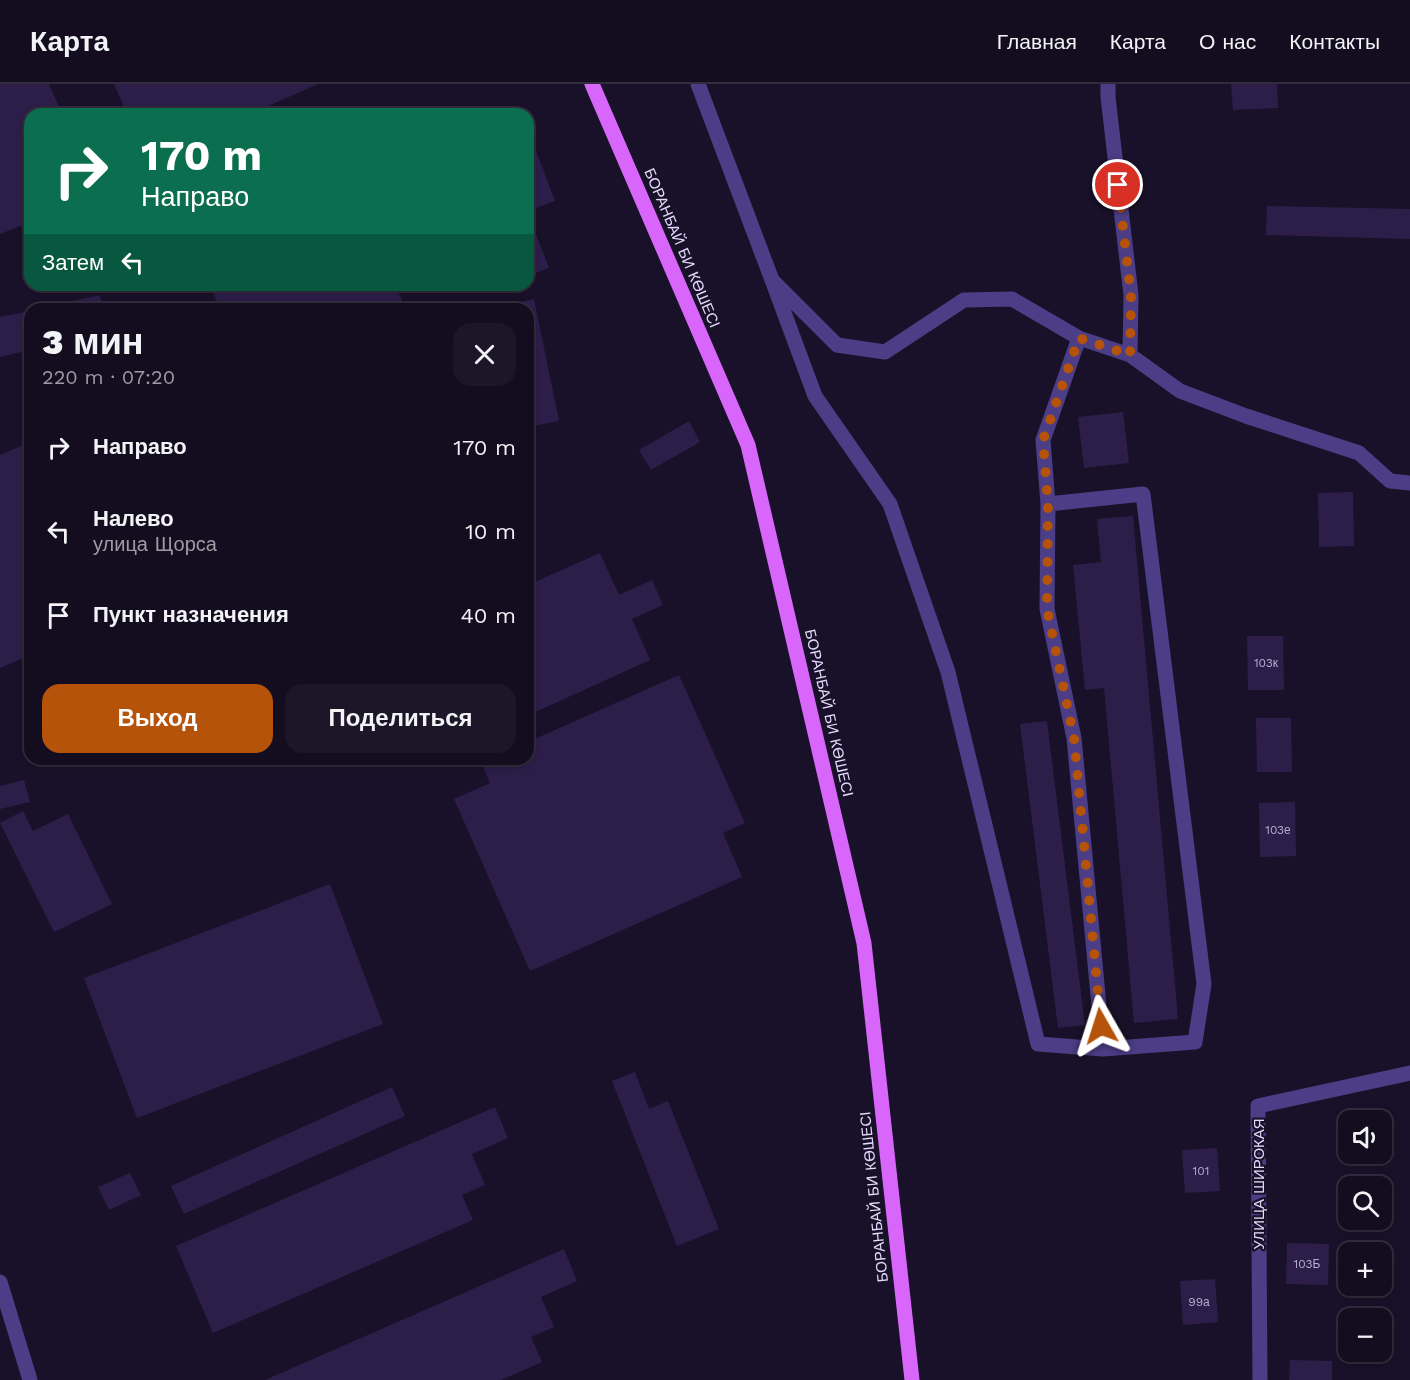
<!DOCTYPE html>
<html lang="ru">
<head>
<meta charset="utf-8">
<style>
	body { margin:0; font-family:"Work Sans",sans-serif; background:#1c1628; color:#f1f3f6; height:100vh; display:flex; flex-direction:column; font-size:22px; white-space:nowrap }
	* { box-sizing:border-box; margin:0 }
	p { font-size:20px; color:#9d9ca4 }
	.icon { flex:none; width:33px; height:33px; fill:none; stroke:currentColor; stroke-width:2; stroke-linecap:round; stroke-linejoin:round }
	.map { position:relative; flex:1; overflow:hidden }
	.side { position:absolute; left:24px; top:219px; width:510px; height:462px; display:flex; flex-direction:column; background:#130d1f; border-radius:18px; box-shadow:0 3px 9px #0003,0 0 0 2px #322d3d }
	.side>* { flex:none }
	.guide { position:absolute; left:24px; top:24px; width:510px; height:183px; border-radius:18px; box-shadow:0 3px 9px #0003,0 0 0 2px #322d3d; background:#0b6e4f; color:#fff; overflow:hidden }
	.tools { position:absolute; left:1338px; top:1026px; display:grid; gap:12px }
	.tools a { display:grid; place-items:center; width:54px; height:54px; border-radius:12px; background:#130d1f; box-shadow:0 3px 9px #0003,0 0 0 2px #322d3d; font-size:30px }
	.pin { position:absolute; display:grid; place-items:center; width:51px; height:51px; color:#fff; margin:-26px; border:3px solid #fff; border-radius:50%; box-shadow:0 2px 6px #0007 }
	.me { position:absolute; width:66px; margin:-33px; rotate:354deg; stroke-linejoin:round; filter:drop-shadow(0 0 4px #0008) }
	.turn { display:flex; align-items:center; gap:21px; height:126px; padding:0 18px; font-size:27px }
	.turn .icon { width:78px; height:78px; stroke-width:2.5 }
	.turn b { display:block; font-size:42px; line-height:51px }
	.then { display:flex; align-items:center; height:57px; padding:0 18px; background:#0003; gap:12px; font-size:22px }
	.round { display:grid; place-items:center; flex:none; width:63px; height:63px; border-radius:18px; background:#1c1628 }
	.summary { display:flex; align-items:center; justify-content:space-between; height:102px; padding:0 18px }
	h1 { font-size:36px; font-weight:800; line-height:45px }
	.primary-button { display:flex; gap:12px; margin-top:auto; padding:12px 18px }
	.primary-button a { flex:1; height:69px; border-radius:18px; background:#b45309; color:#fff; font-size:24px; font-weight:800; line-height:69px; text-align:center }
	.primary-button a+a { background:#1c1628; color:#f1f3f6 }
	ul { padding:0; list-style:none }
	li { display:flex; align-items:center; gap:18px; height:84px; padding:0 18px }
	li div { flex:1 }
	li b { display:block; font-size:22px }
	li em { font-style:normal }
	header { display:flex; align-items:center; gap:36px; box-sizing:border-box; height:84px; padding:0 30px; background:#130d1f; border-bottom:2px solid #322d3d }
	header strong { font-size:28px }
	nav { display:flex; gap:33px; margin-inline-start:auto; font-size:21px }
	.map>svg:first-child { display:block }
</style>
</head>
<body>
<header>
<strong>Карта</strong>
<nav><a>Главная</a><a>Карта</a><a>О нас</a><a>Контакты</a></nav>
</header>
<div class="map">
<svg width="1410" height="1296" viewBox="0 0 1410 1296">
	<rect width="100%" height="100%" fill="#191129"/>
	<path fill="#2d1e49" d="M0,0H49L62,30H30V138L0,150Z
		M114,0H318L250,30H127Z
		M1231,0H1277L1278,24L1233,26Z
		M528,46L555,117L528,127Z
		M1267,122L1410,125V155L1266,151Z
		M528,130L549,184L528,192Z
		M210,201H395L406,225H220Z
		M100,211L103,225H41V224Z
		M534,215L559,337L528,343V225H505L504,221Z
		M30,227V266L0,273V233Z
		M1123,328L1129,379L1084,384L1078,333Z
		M689,337L700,358L651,386L639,366Z
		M30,358V571L0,584V371Z
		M1353,408L1354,462L1319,463L1318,409Z
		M1133,432L1178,935L1134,939L1104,604L1085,606L1073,481L1101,478L1097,435Z
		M600,469L619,511L652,496L663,521L632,535L650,576L533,629L528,617V501Z
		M1247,552H1283L1284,606H1248Z
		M679,591L745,739L723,749L742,793L530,887L454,715L490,699L481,679L489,675H528V658Z
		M1256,634H1291L1292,688H1257Z
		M1047,637L1085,941L1058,944L1020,640Z
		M24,696L30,718L0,725V702Z
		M1295,718L1296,772L1260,773L1259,719Z
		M23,727L33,747L68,730L112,820L54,848L0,739Z
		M330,800L383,940L137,1034L84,894Z
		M635,988L649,1025L668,1017L719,1145L677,1162L612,997Z
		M392,1003L405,1032L184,1130L171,1102Z
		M495,1023L508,1054L472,1070L485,1101L462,1111L473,1136L213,1249L176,1162Z
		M1217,1064L1220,1107L1185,1109L1182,1066Z
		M130,1089L141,1111L109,1126L98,1103Z
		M1287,1159L1329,1160L1328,1201L1286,1200Z
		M564,1165L577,1197L541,1213L554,1243L531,1253L542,1278L501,1296H265Z
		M1215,1195L1218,1238L1183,1241L1180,1197Z
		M1290,1276L1332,1277V1296H1289Z"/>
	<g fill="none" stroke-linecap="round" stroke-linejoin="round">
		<path stroke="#4c3e86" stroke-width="15" d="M698,0L772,196L837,261L885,268L964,216L1012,215L1079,254L1130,271L1180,307L1246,332L1359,369L1390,397L1410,399
			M1108,0V13L1131,211L1130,271
			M772,196L815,312L890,420L948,588L1038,960L1103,965L1074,654L1047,525L1048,420L1043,356L1079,254
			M1048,420L1143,410L1204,900L1195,958L1103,965
			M0,1198L30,1296
			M1260,1296L1258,1022L1410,989"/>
		<path stroke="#d866fa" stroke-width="15" d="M592,0L748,361L864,859L912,1296"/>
	</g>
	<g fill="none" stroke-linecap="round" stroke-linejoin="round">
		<path stroke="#b45309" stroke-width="10" stroke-dasharray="0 18" d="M1101,942L1074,654L1047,525L1048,420L1043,356L1079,254L1130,271L1131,211L1118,101"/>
	</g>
	<g text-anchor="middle" stroke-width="4.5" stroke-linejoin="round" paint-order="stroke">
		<g font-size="12" fill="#b6acd1">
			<text x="1266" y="583">103к</text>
			<text x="1278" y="750">103е</text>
			<text x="1201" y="1091">101</text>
			<text x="1307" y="1184">103Б</text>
			<text x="1199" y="1222">99а</text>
		</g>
		<g font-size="15" fill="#e4dbfe" stroke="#191129">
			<text transform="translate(682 164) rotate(67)" y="5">БОРАНБАЙ БИ КӨШЕСІ</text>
			<text transform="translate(829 629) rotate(77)" y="5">БОРАНБАЙ БИ КӨШЕСІ</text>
			<text transform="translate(1259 1100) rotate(-90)" y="5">УЛИЦА ШИРОКАЯ</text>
			<text transform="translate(874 1113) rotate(-96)" y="5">БОРАНБАЙ БИ КӨШЕСІ</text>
		</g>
	</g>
</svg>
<div class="tools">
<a><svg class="icon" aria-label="sound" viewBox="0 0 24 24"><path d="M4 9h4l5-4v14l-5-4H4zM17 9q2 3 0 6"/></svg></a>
<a><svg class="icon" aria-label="search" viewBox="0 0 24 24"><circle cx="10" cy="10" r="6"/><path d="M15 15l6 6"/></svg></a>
<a>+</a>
<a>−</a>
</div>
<div class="pin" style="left:1118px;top:101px;background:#d93025"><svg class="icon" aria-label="arrive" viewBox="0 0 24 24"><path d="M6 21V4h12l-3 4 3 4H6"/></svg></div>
<svg class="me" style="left:1101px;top:942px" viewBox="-20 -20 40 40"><path d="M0-17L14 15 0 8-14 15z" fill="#b45309" stroke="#fff" stroke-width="4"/></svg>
<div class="guide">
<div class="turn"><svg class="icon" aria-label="right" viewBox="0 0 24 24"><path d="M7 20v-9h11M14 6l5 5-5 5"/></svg><div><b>170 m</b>Направо</div></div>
<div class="then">Затем<svg class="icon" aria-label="left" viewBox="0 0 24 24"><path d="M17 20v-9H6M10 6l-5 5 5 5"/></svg></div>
</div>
<section class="side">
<div class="summary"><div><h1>3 мин</h1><p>220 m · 07:20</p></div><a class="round"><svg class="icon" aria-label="close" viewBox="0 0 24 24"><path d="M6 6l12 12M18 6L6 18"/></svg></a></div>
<ul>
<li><svg class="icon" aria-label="right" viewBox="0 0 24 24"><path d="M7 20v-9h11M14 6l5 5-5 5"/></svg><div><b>Направо</b></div><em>170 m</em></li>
<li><svg class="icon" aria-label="left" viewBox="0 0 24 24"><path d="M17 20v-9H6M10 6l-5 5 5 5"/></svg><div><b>Налево</b><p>улица Щорса</p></div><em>10 m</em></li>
<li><svg class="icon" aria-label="arrive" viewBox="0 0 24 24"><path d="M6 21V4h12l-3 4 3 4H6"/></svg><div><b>Пункт назначения</b></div><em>40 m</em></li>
</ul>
<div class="primary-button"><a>Выход</a><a>Поделиться</a></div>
</section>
</div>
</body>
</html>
